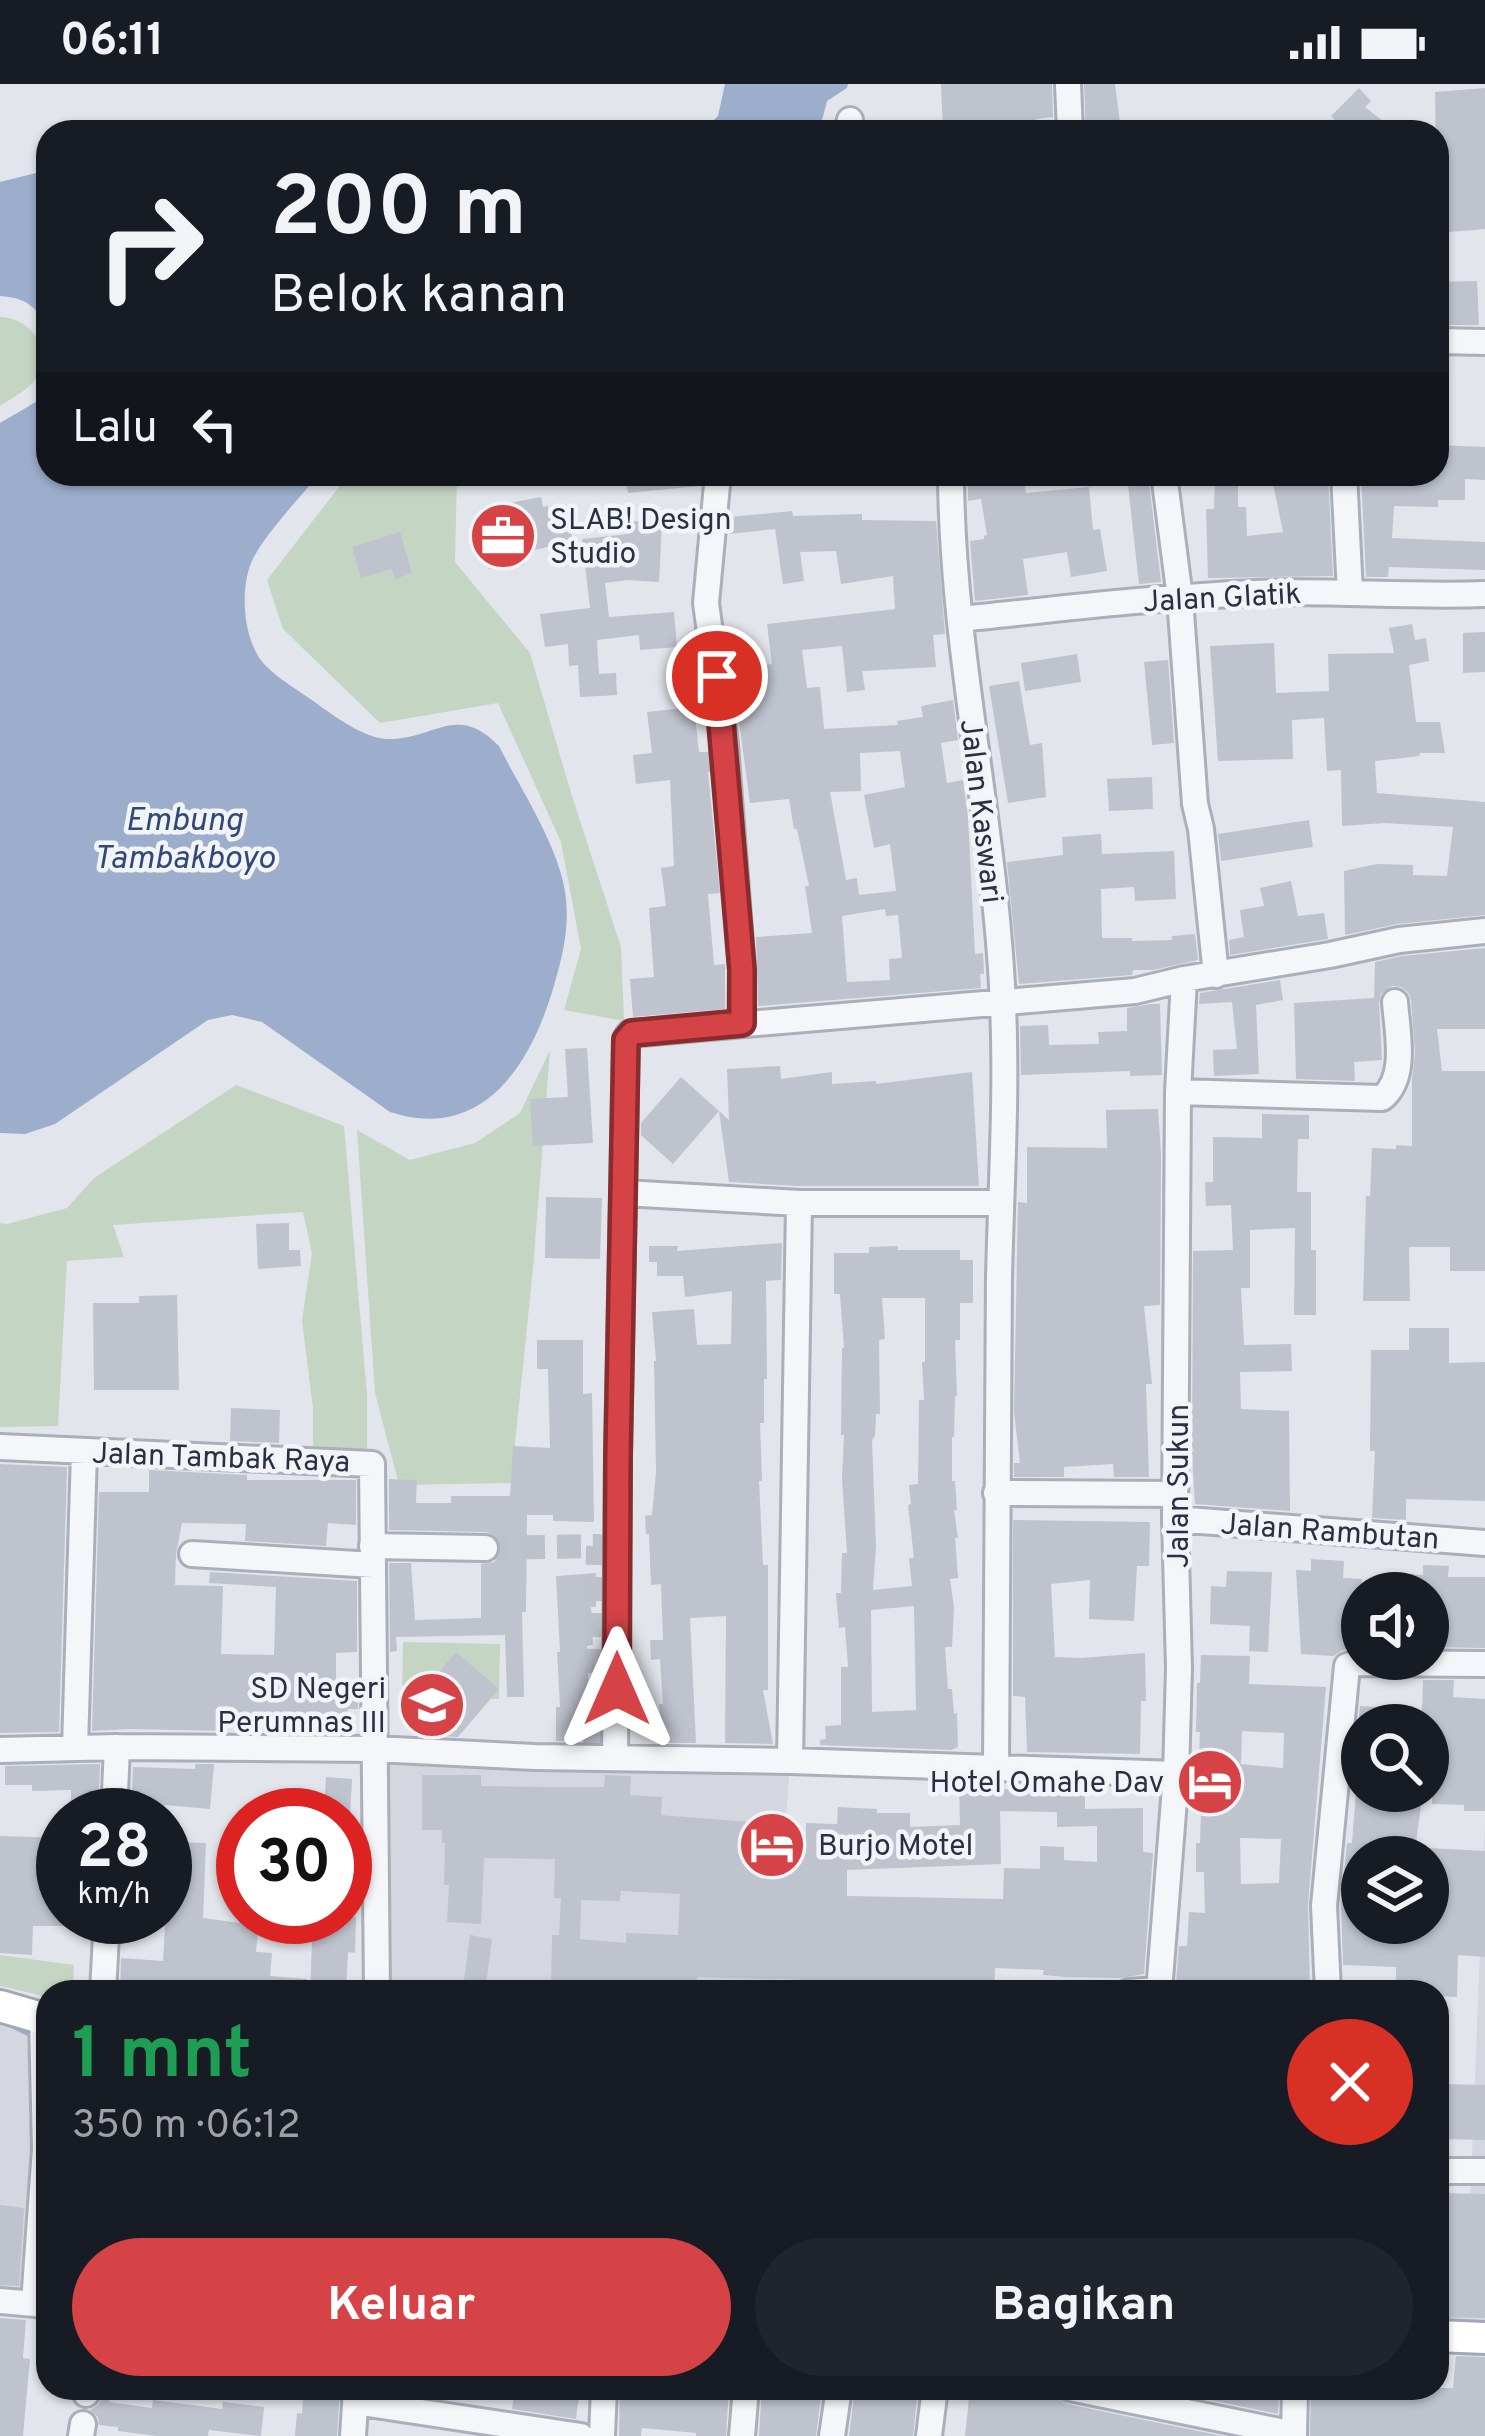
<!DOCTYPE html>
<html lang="id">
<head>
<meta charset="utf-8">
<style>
	body { margin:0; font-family:Overpass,sans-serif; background:#20242c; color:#f1f3f6; height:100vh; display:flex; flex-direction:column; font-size:45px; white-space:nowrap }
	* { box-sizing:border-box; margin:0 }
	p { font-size:39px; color:#9ea1a6 }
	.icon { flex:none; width:66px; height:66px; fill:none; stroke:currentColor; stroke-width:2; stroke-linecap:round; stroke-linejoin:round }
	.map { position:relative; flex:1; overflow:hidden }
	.sheet { position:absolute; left:36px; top:1896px; width:1413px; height:420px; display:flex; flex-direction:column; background:#171b24; border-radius:36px; box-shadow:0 3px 9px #0004 }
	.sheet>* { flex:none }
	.banner { position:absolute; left:36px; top:36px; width:1413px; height:366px; border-radius:36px; box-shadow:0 3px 9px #0004; background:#171b24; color:#f1f3f6; overflow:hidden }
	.tools { position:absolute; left:1341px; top:1488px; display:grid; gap:24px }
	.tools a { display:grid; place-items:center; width:108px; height:108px; border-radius:50%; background:#171b24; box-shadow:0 3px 9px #0004; font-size:60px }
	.speed { position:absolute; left:36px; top:1704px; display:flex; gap:24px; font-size:60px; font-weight:700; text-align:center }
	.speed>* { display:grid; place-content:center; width:156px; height:156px; border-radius:50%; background:#171b24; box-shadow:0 3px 9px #0004; line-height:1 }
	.speed small { font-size:30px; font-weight:400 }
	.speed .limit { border:18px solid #d22; background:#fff; color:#111 }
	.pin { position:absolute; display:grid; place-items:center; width:102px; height:102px; color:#fff; margin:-51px; border:6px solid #fff; border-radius:50%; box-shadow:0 3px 12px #0007 }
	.me { position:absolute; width:132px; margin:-66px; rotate:0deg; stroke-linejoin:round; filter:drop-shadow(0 0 9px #0008) }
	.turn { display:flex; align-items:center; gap:42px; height:252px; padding:0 36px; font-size:54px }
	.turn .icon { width:156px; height:156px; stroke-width:2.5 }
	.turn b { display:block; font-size:84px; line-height:102px }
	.then { display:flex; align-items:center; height:114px; padding:0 36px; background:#0003; gap:24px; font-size:45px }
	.round { display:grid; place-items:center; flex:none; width:126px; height:126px; border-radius:63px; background:#20242c }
	.head { display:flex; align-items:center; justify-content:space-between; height:204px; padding:0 36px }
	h1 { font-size:72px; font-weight:700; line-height:90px; color:#1e9e55 }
	.button { display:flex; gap:24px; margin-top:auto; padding:24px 36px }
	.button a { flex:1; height:138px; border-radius:72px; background:#d54347; color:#fff; font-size:48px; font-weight:700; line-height:138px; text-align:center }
	.button a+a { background:#20242c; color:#f1f3f6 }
	.status { display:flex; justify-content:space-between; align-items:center; height:84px; padding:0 60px; background:#171b24; direction:ltr }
	.status svg { height:33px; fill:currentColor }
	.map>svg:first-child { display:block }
</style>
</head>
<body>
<div class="status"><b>06:11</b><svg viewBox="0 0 49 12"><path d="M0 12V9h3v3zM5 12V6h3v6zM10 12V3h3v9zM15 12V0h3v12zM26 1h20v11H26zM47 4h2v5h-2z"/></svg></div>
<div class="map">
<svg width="1485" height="2352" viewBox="0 0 1485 2352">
	<rect width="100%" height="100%" fill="#e2e5eb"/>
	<path fill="#d4d7e0" d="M372,1676L790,1677L775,1908H363Z
		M1485,1738V2253L1437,2251V2175L1468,2176Z
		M0,1916L44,1924L30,2222L0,2217Z"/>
	<path fill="#c5d5c3" d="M0,233C29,234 50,260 39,289C33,304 13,313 0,322Z
		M349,390H457L455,478L530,569L571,709L621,863L624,937L564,926L581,865L561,758L498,619L380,639L283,545L267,496Z
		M550,966L533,1185L511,1399L399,1401L375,1309L357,1046L410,1076L475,1059L520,1029Z
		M236,1001L344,1042L367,1311V1371L313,1370V1324L302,1237L312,1169L303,1128L113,1141L124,1173L67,1177L58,1342L0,1343V1139L7,1140L67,1124L94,1094Z
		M403,1558L500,1560L499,1615L402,1613Z
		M0,1871L74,1881L73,1908H48V1913L0,1902Z"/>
	<path fill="#9caecc" d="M725,0H848L847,4L827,17L819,48H701L718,32Z
		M48,86V243C34,221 26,214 0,212V98Z
		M48,304V390H319C298,416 272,442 255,471C240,496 242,544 257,570C266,587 290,601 306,612C328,627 361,654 387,655C435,656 456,618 499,662C521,706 562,767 566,815C569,843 563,871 555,898C533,977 485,1059 390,1028L262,938L232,931L208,936L55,1040L25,1050L0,1049V339L41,315Z"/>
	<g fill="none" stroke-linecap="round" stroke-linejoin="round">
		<path stroke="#9caecc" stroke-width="6" d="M8,1939L34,1952"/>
	</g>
	<path fill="#bfc3ce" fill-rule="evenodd" d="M941,0H1052L1053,33L1036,35V44L1012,48H943Z
		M1084,0H1115L1121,46L1086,48Z
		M1359,4L1371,17L1365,23L1397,48H1347L1331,32Z
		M1485,4V145L1437,149L1435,8Z
		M1477,197L1479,241H1437V198Z
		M1437,361L1485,363V396L1465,395V416H1438V423L1394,422L1392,454L1485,458V486L1389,483L1388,493H1366L1361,393H1437Z
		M625,390H698L699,402L628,409Z
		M1004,390H1023L1026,409L1089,403L1093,446L1100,445L1107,487L1071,493L1067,468L1023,475L1028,511L975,517L970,457L984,455V452L987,451L981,415L968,417V396Z
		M1215,390H1238V423H1246L1247,452L1283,448L1271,390H1328L1333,492L1208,494L1206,425H1214Z
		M1149,399L1161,498L1139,500L1128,401Z
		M541,413L543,423L548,422V434H568L573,457L522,469L524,481L489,485L482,424Z
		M792,427L793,432L862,430V436L936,437L945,550L933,551L936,583L862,587L865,606L847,608L842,562L802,566L807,604L820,603L824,645L898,641L897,637L923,633L921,622L953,616L958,656L941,659L947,699L963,696L968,733L975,870L983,869L984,890H980L981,904L758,922L756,853L812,849L805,802H809L797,745H794L789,715L750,719L732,586L772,580L767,540L895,525L893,492L841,500L836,467L800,468L804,497L783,500L775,445L729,450L731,433ZM900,667L905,703L864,711L874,764L890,760L896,807L859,811L857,794L846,796L830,708L861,707L860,669ZM885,825L886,832L898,831L902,874L889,875L890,896L847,898L842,832Z
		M628,437L662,438L659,498L628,496L605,499L609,533L674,528L677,563L640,566L639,551L597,556L599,590L616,589L617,611L580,613L578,581L569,582L568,560L545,563L540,530L590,524L582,455L628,450Z
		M400,448L412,489L395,495L392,485L361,494L352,463Z
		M1412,540L1415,556L1426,554L1429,577L1409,581L1416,638H1440L1445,669H1419L1420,672L1375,677L1377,709L1485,718V831L1397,840L1345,851L1344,787L1377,780L1413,781V791L1447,792L1453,743L1384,739L1342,742L1341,686L1327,687L1324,634L1292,636L1293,675L1218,677L1210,562L1274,559L1276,609L1329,607L1328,570L1394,569L1389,544Z
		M1485,548V588L1463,589V549Z
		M1077,570L1081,598L1025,607L1021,579Z
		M1168,576L1174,659L1152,661L1144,578Z
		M1019,597L1030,661L1042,659L1046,713L1008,719L989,602Z
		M694,623L699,668H709L711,688H708L720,809L708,810L714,881L725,880V925L633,933L630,895L654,893L649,824L666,822L661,784L674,782L670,696L636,700L633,671L652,669L647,628Z
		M1152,693L1153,725L1109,727L1107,695Z
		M1309,736L1313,763L1221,777L1218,750Z
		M1101,750L1102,770L1174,767L1176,815L1135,817L1134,803L1101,805L1102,854H1132V857L1172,856V852L1195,850L1198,876L1153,886H1133L1132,891L1019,900L1007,778L1063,771L1062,753Z
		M1291,797L1298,832L1324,829L1328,855L1230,871L1229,856L1244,853L1240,826L1264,822L1260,804Z
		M1485,864V945H1437L1442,987H1485V1187H1450V1163H1409L1410,1217H1363L1366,1112H1370L1372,1064L1396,1065V1061L1412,1062V996L1415,969L1411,916L1408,908L1401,903L1392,902L1381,910L1379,920L1382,976L1354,978L1355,997L1296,995L1294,919L1374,914L1375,878L1402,872Z
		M1280,896L1283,916L1256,921L1259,990L1214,992L1213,966L1237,965L1232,918L1199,920L1200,909Z
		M1150,920H1160L1162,991L1130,992V987L1021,991L1020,942L1048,941L1049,961L1099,960L1098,948L1127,947V924Z
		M587,964L593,1059L533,1062L530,1015L568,1013L565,965Z
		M780,982L781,995L832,988V1000L876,997V1000L972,988L979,1102H799L729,1098L719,1027L673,1080L641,1051V1039L681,993L729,1036L727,985Z
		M1158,1025L1161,1070L1160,1221L1144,1222L1152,1300H1146L1149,1393H1114L1113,1380L1064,1383V1393H1014V1379H1020L1014,1328L1018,1118L1027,1119V1063L1107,1064L1106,1026Z
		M1262,1030L1309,1031V1055H1298L1297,1108H1311V1166H1316V1231H1294L1295,1144L1250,1146V1204H1241L1244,1261L1291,1260L1292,1287L1240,1288L1241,1325L1289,1327L1290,1427L1195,1420L1192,1371L1193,1167L1233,1166L1231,1121L1206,1122L1205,1098H1213V1053L1262,1054Z
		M546,1113L602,1114L600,1175L545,1174Z
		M289,1139V1166H300L301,1182L258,1185L256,1140Z
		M782,1159L781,1196L766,1197L767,1295H764V1339H760L762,1397H759L763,1481H768V1606H763L773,1660L725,1659L726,1532L690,1534L696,1659H663L659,1620H663L660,1575L651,1576L650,1556H663L661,1500L651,1501L649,1450H646L645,1432L652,1431L656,1388L654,1277H656L652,1228L694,1225L697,1261L731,1260L732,1207L685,1213L683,1192H657V1178H649V1162H678L677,1167Z
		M898,1162V1166H960V1176H973V1219H960V1256H955L957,1312H955L954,1353H952V1397H955L957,1426H954L958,1454H955L958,1494L950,1495L954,1523L952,1563H945L948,1605H952L954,1630L957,1629L958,1663L951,1666L820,1661V1656L826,1655L825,1642L841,1641V1583H848L845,1543L839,1544L836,1509H841L842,1469H847L842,1396L844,1351H841L842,1264H844L840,1210H834V1169H869V1163ZM882,1214H925V1278H922L924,1316H919L918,1400L909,1401L911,1420L908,1421L914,1474H909L912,1502L873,1506L876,1462L872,1356L875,1352L876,1330H880L879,1256L885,1255ZM914,1522L916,1626L872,1628L871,1526Z
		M177,1211L179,1306H94L93,1219H139V1212Z
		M1409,1244H1449V1279L1485,1278V1417L1406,1415V1436L1372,1434L1375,1367H1370L1371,1266H1409Z
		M537,1256H583V1310L592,1309L594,1438L553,1437V1431H527L526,1528H522L524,1613H507L505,1551L396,1553L397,1567L390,1568L389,1479H411L415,1536L481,1534V1480L494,1478L500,1471L501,1463L494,1451L486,1448L389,1446V1395L417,1396L416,1419H451V1412H510L513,1362L550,1364L548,1285H537Z
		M231,1324L280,1326L279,1359L230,1357Z
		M0,1380L67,1383L59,1648L0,1649Z
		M149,1386L247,1391V1396H356V1441L328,1439L326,1462L245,1457L246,1440L182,1439L176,1470L175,1501L223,1502L221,1570L274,1571L276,1503L209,1499L210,1488L357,1497V1568L336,1569V1601H358V1625H348V1648H295L262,1646V1641L226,1640V1647L130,1645L92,1647L99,1408H149Z
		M1013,1436L1150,1438L1149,1482H1137L1134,1537L1089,1535L1090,1496L1051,1500L1055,1573L1081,1574L1145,1569L1146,1617H1141L1140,1670L1027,1668L1025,1613L1013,1612Z
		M1311,1475L1344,1477L1343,1494L1362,1495V1563L1342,1566L1334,1572L1301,1570L1296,1486L1311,1487Z
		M1423,1481L1449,1482L1448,1493H1485V1564L1428,1563V1509H1394L1395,1490L1423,1491Z
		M1227,1487L1272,1488L1268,1568L1249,1567L1250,1542L1210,1540L1211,1502L1226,1503Z
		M596,1489V1523H591L593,1561L587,1562L589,1617H582V1657H556V1623H560L557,1568H560L556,1492Z
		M456,1568L499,1605L458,1653L439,1652L408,1625Z
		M1201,1571L1250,1572L1249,1600L1326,1603L1308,1821L1310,1908H1188V1899H1176L1179,1862H1187L1189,1828L1205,1829L1204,1788H1196V1759H1200L1201,1728L1198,1727L1197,1715L1200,1648H1196L1197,1599H1200ZM1242,1647L1284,1649L1283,1684L1241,1680ZM1240,1754L1281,1755L1279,1799L1241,1800Z
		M1423,1596H1454L1453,1613L1485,1615V1727H1464V1721L1432,1720V1652H1428V1641H1358L1360,1622L1422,1626Z
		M100,1680L98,1731H71V1706L32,1707V1701H5V1682Z
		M195,1680H214L210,1725L164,1721V1731H131L133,1683L195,1685Z
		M422,1691H481V1702L550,1703H604L605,1691L631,1692L630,1711L662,1713L661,1731L773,1740L772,1758L806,1760V1739L837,1740L838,1723L877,1725V1729H910V1743L960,1741L959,1701H999V1705L1056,1707V1704H1085V1725L1143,1724V1768L1153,1769L1144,1890L1121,1894L1066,1893L1043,1891L1044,1886L995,1884L994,1908H832L833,1904L802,1902L803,1896L697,1893L696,1908L551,1905L552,1851H559L561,1814H554L555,1775L484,1774L481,1840L447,1838L449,1801H444L445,1759H442V1746H422ZM1000,1727L1057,1728V1743L1097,1742V1778L1064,1776V1763L1040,1762V1785L1004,1784L1003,1815L847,1812V1786L1001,1780ZM621,1807L680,1810L678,1851L626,1849V1859L580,1855L581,1816L620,1817Z
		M326,1693L352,1695L350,1731H324Z
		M1356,1707H1423L1414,1773H1362V1839H1428V1764L1485,1767V1873L1458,1871L1457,1913L1437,1912V1908H1396V1883L1343,1881L1341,1822L1347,1759H1352Z
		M0,1752L63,1754V1842H33L32,1871L0,1869Z
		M170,1758L206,1759L203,1834L240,1839V1835L259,1837L256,1868L272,1869L270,1892L307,1895L306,1908H217V1903L157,1899V1908H120L121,1874L163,1877Z
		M313,1833H356L355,1869L348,1868L346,1908H310Z
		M470,1851L492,1855L485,1907L463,1904Z
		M1437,2000L1485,2001V2056L1443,2055L1444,2030H1437Z
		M1437,2109L1485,2110V2234L1437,2233Z
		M0,2121L24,2124L19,2202L0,2201Z
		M0,2234L26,2236L23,2274L30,2275L23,2352H0Z
		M1456,2272L1485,2273V2352H1310L1311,2304H1346L1400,2311V2304H1453Z
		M304,2304H340L337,2352H295L297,2329L302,2330Z
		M515,2304H580L576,2335L512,2325Z
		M620,2304H729L726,2352H696V2349L642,2344L641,2352H619Z
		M762,2304H822L816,2352H759Z
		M855,2304L918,2306L913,2352H849Z
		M970,2304L1054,2306L1058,2315L1067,2320L1222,2352H965Z
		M1152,2304H1279L1278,2330Z
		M103,2311L110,2312L109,2318L152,2324L153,2316L222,2325L223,2318L264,2323L261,2352L209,2346L208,2352H157L118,2347V2343L99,2341L98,2333L90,2326L98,2321Z"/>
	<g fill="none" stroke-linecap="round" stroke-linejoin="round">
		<path stroke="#bdc1ca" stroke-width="24" stroke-dasharray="24 12" stroke-linecap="butt" d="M485,1464L598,1462L595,1674"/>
		<g stroke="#aaafb9" stroke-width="30">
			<path id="minor" d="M1068,0L1070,48
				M847,48L850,36
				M1437,257L1485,258
				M718,390L706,519L725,660L742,886L741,939
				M1164,390L1180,514L1195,720L1201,745L1216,891
				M1344,390L1350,509
				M951,391C952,569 996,744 1003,922C1007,1013 1001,1104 999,1194C997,1357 996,1520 996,1684
				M961,535C1058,525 1156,513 1255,509C1332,506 1408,513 1485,510
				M1178,1008L1382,1014C1408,993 1397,947 1395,918
				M624,1109L799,1119H1000
				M0,1363L372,1380L377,1908
				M996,1409L1175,1410
				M1175,1435L1485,1459
				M372,1462L485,1464
				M192,1470L373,1481
				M75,1664L84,1368
				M0,1666L117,1663L375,1665L535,1673L790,1677L1176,1690
				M615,1674L618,1371L626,955L629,950L1135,907L1184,895L1330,871L1399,856L1485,847
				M790,1677L799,1119
				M114,1731L117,1663
				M103,1908L107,1833
				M1129,1908L1159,1906
				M1159,1908L1176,1690L1179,1584L1175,1435L1178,1008L1184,895
				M1328,1908L1324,1822L1347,1582L1357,1579L1485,1580
				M1437,2087H1485
				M0,2217L46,2221
				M34,2219L45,2065L42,1934
				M1070,2304L1294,2350
				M86,2310L87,2304
				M355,2318L581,2352
				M81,2352L83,2340
				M353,2352L356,2306
				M602,2352L604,2304
				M742,2352L746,2304
				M832,2352L839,2304
				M929,2352L935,2304
				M1294,2352L1295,2304"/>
		</g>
		<g stroke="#a1a7b8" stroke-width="36">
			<path id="major" d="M0,1922L48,1936
				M1437,2252L1485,2254"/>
		</g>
		<use href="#minor" stroke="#f5f6f9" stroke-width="24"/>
		<use href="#major" stroke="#fff" stroke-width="30"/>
	</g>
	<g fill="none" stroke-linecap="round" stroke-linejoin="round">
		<g stroke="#8a2c2e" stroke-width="30">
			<path id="route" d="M617,1605L618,1371L626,956L632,949L742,939V886L717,592"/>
		</g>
		<use href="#route" stroke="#d54347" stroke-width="21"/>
	</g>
	<defs>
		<g id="office-disc" transform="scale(3.45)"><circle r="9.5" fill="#d54347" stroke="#f2f4f8"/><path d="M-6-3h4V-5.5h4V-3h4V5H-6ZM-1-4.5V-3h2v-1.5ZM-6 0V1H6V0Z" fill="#fff"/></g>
		<g id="school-disc" transform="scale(3.45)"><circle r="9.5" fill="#d54347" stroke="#f2f4f8"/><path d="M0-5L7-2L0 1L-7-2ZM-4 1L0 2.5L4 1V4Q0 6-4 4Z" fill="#fff"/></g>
		<g id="hotel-disc" transform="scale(3.45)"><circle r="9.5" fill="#d54347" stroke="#f2f4f8"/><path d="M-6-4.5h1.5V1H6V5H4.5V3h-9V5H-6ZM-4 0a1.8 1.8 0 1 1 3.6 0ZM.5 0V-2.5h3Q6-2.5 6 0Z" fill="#fff"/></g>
	</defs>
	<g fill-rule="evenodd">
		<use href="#office-disc" x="503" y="452"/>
		<use href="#school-disc" x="432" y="1621"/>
		<use href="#hotel-disc" x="1210" y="1698"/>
		<use href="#hotel-disc" x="772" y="1761"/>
	</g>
	<g text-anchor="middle" stroke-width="9" stroke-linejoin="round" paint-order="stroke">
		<g font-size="30" fill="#293044" stroke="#f2f4f8" text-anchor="start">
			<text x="550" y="445">SLAB! Design<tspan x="550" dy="34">Studio</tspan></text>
			<text x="386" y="1614" text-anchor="end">SD Negeri<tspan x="386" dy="34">Perumnas III</tspan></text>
			<text x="1164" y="1708" text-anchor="end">Hotel Omahe Dav</text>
			<text x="818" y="1771">Burjo Motel</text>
		</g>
		<g font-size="30" fill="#293044" stroke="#f2f4f8">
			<text transform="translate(1222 513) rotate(-3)" y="10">Jalan Glatik</text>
			<text transform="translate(982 727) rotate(83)" y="10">Jalan Kaswari</text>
			<text transform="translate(221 1373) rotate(2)" y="10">Jalan Tambak Raya</text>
			<text transform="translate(1178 1402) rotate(-90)" y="10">Jalan Sukun</text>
			<text transform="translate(1330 1447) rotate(4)" y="10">Jalan Rambutan</text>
		</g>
		<g font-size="33" font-style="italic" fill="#31497a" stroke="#f2f4f8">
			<text x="184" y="746">Embung<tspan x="184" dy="38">Tambakboyo</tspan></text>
		</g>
	</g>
</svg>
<div class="tools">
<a><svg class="icon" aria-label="sound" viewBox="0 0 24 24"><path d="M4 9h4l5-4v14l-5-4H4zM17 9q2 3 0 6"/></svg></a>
<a><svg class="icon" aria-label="search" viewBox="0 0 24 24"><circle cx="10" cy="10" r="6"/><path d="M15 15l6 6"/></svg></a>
<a><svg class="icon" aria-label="layers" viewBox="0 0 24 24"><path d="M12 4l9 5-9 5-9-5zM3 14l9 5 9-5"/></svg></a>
</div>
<div class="speed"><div>28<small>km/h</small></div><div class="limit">30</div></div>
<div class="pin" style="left:717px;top:592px;background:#d93025"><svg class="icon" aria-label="arrive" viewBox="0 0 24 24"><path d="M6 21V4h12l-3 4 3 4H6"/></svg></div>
<svg class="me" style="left:617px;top:1605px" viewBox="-20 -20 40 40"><path d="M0-17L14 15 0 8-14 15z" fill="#d54347" stroke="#fff" stroke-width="4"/></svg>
<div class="banner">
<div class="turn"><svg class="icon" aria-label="right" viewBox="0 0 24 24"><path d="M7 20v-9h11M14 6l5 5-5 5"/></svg><div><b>200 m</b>Belok kanan</div></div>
<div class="then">Lalu<svg class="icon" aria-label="left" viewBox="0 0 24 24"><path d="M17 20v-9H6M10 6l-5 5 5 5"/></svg></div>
</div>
<section class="sheet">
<div class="head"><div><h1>1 mnt</h1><p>350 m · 06:12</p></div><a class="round" style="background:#d93025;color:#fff"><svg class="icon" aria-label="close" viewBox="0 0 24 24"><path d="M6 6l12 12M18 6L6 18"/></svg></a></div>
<div class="button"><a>Keluar</a><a>Bagikan</a></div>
</section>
</div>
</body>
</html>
